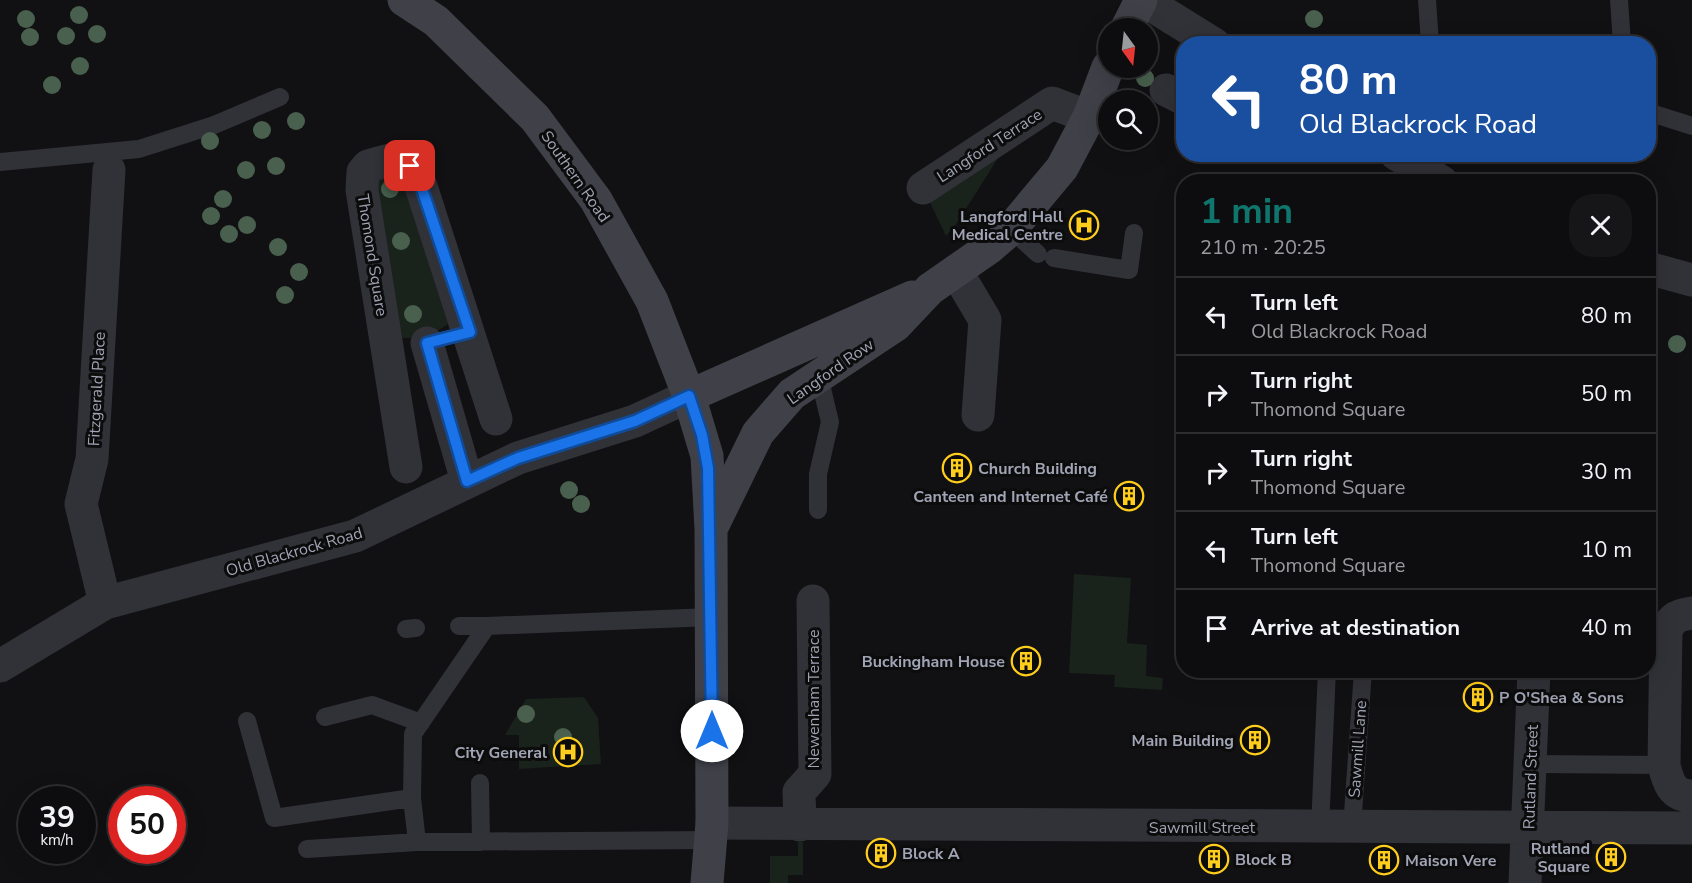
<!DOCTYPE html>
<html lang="en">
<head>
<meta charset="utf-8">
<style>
	body { margin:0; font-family:"Nunito Sans",sans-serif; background:#161517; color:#f1f3f6; height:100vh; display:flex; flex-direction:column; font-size:22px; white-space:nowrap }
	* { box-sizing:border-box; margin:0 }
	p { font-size:20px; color:#9a9b9e }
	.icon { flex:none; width:33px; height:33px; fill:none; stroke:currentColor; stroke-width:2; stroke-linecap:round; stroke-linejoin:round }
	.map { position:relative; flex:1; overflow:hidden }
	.panel { position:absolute; left:1176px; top:174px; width:480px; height:504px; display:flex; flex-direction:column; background:#0d0c0e; border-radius:24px; box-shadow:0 6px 24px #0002,0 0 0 2px #2d2c2e }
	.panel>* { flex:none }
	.guide { position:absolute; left:1176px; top:36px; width:480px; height:126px; border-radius:24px; box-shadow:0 6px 24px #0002,0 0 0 2px #2d2c2e; background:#1a4fa0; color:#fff; overflow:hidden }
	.needle { width:39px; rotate:165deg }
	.controls { position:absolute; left:1098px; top:18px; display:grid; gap:12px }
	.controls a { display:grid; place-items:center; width:60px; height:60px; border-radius:50%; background:#0d0c0e; box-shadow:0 6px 24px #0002,0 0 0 2px #2d2c2e; font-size:30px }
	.speed { position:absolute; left:18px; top:786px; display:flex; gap:12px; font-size:30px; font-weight:700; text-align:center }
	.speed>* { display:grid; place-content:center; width:78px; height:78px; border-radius:50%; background:#0d0c0e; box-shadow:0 6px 24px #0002,0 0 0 2px #2d2c2e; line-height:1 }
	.speed small { font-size:15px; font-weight:400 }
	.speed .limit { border:9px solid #d22; background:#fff; color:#111 }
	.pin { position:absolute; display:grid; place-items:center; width:51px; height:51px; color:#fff; margin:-26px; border-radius:12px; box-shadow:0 3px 9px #0006 }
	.me { position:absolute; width:66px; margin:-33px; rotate:0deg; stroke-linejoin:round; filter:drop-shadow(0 0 4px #0008) }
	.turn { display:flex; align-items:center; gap:21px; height:126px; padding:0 24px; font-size:27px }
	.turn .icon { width:78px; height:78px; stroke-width:2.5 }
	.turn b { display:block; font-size:42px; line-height:51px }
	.round { display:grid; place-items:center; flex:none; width:63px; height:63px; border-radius:24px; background:#161517 }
	.headline { display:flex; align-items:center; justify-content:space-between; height:102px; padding:0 24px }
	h1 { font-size:36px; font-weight:700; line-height:45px; color:#0f766e }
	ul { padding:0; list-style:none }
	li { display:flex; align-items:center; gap:18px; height:78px; padding:0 24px; border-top:2px solid #2d2c2e }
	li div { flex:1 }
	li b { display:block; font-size:22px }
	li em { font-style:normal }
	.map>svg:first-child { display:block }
</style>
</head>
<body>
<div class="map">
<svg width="1692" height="883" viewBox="0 0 1692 883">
	<rect width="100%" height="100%" fill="#111012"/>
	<path fill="#1a221c" d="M1019,125L957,223L946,236L923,188Z
		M398,167L448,324C437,333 416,339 402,338L370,182Z
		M1074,574L1131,578L1127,643L1147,645L1146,676L1163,678L1162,690L1114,687L1115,675L1069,673Z
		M584,697L598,718L601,764L519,769V735H505L526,699Z
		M798,842H803V875H788V883H770V856H798Z"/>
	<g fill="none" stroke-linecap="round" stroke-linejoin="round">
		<path stroke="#313138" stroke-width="18" d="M1427,0L1430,44
			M1619,0L1622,44
			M1648,112L1692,126
			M0,162L139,149L214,125L280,97
			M1011,229L1038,254
			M1054,258L1129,270L1134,233
			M818,510V474L830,422L819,376
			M459,626H487
			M406,629L416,628
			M325,717L372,705L421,723
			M247,721L274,818L412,798
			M1530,764L1664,765
			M480,783L481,842
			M1320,828L1327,670
			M1352,828L1363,670
			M711,840L417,842L412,798L413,734L487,626L711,617
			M307,849L417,842"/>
		<path stroke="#313138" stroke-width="33" d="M1143,0L1214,44
			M1166,90L1184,99
			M1396,154L1442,182
			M923,188L1052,103L1089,117
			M1648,268L1692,280
			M956,271L985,320L978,415
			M427,343L467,481
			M406,467L362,190L363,172L368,166C391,160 400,153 417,174L496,419
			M105,603L81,504L92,459L109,170
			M1692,613C1678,615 1672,617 1666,631L1664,765C1668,782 1672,796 1692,796
			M0,666L105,603L355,536L518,458L635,421L689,396
			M712,823L1692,828
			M800,825L799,792L815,774L813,601
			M1525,883L1534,670"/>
		<path stroke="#3f4048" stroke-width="33" d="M404,0L436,21L535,118L596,200L652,301L689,396L707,456L711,529L712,823L707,883
			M1127,28L1141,0
			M689,396L912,297
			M712,527L758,433L792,394L896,325L930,289L989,248L1011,229L1062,168L1089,117L1108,67"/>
	</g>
	<g fill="#48604d">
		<circle cx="79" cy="15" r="9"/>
		<circle cx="26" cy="19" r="9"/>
		<circle cx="1314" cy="19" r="9"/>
		<circle cx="97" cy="34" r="9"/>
		<circle cx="66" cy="36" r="9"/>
		<circle cx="30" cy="37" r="9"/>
		<circle cx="80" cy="66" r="9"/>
		<circle cx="1145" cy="78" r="9"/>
		<circle cx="52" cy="85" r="9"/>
		<circle cx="296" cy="121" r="9"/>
		<circle cx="262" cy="130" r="9"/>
		<circle cx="210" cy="141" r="9"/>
		<circle cx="276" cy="166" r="9"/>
		<circle cx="246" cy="170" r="9"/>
		<circle cx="390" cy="189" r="9"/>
		<circle cx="223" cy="199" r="9"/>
		<circle cx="211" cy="216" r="9"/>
		<circle cx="247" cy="225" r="9"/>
		<circle cx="229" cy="234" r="9"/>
		<circle cx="401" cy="241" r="9"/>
		<circle cx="278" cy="247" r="9"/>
		<circle cx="299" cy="272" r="9"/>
		<circle cx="285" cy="295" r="9"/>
		<circle cx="413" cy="314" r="9"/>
		<circle cx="1677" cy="344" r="9"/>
		<circle cx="569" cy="490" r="9"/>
		<circle cx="581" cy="504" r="9"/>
		<circle cx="526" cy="714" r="9"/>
		<circle cx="563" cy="737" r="9"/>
	</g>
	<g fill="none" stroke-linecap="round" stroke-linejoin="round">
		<g stroke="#114b97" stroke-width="15">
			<path id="route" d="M410,166L417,174L470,332L427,343L467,481L518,458L635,421L689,396L702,435L708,468L712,731"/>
		</g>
		<use href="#route" stroke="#1a73e8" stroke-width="10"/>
	</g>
	<defs>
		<g id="hospital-ring" transform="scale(1.5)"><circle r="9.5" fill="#0c0c0d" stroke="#ffce1c" stroke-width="1.5"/><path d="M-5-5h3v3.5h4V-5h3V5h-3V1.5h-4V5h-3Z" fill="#ffce1c"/></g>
		<g id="building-ring" transform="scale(1.5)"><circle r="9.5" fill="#0c0c0d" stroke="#ffce1c" stroke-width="1.5"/><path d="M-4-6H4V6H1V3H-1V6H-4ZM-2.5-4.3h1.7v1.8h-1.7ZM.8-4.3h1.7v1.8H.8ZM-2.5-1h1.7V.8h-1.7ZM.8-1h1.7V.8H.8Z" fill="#ffce1c"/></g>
	</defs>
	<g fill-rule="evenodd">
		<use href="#hospital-ring" x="1084" y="225"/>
		<use href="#building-ring" x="957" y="468"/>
		<use href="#building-ring" x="1129" y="496"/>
		<use href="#building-ring" x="1026" y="661"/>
		<use href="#building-ring" x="1478" y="697"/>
		<use href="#building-ring" x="1255" y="740"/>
		<use href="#hospital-ring" x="568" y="752"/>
		<use href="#building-ring" x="881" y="853"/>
		<use href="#building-ring" x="1611" y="857"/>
		<use href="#building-ring" x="1214" y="859"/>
		<use href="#building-ring" x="1384" y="860"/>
	</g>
	<g text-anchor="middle" stroke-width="6" stroke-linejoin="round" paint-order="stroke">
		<g font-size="16" fill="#a0a4b4" stroke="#0c0c0d">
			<text transform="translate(989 145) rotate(-33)" y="6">Langford Terrace</text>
			<text transform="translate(576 176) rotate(55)" y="6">Southern Road</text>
			<text transform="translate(373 255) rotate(81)" y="6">Thomond Square</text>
			<text transform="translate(830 371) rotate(-35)" y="6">Langford Row</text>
			<text transform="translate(96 389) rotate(-87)" y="6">Fitzgerald Place</text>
			<text transform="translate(294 551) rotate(-16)" y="6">Old Blackrock Road</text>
			<text transform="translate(813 699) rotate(-90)" y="6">Newenham Terrace</text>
			<text transform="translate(1357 749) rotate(-86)" y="6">Sawmill Lane</text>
			<text transform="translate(1530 777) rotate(-88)" y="6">Rutland Street</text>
			<text x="1202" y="833">Sawmill Street</text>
		</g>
		<g font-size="16" font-weight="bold" fill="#a0a4b4" stroke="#0c0c0d" text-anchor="end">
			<text x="1063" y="222">Langford Hall<tspan x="1063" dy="18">Medical Centre</tspan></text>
			<text x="978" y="474" text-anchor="start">Church Building</text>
			<text x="1108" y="502">Canteen and Internet Café</text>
			<text x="1005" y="667">Buckingham House</text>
			<text x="1499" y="703" text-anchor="start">P O'Shea &amp; Sons</text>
			<text x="1234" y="746">Main Building</text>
			<text x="547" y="758">City General</text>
			<text x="1590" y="854">Rutland<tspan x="1590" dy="18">Square</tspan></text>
			<text x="902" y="859" text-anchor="start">Block A</text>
			<text x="1235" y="865" text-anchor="start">Block B</text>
			<text x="1405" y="866" text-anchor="start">Maison Vere</text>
		</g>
	</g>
</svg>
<div class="controls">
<a><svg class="needle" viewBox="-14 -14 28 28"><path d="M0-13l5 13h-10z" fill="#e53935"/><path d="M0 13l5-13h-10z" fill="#9a9b9e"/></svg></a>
<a><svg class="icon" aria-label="search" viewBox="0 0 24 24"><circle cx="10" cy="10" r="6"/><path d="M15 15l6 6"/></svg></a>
</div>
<div class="speed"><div>39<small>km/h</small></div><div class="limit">50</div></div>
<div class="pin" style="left:410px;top:166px;background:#d93025"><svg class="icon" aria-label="arrive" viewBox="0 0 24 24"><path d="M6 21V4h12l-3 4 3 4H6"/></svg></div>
<svg class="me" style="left:712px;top:731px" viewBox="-20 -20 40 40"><circle r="19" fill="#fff"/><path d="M0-13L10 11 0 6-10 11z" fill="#1a73e8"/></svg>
<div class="guide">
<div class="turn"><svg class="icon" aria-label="left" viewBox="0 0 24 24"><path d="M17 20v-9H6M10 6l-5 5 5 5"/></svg><div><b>80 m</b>Old Blackrock Road</div></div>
</div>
<section class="panel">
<div class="headline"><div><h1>1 min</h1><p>210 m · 20:25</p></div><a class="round"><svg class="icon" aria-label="close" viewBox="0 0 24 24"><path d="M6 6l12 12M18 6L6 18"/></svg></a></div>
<ul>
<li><svg class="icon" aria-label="left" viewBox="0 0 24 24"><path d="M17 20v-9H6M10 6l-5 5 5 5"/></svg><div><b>Turn left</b><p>Old Blackrock Road</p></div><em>80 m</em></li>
<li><svg class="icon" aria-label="right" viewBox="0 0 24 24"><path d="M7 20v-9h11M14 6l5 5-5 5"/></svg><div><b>Turn right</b><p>Thomond Square</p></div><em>50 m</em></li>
<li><svg class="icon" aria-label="right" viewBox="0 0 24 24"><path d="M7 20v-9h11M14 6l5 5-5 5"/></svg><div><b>Turn right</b><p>Thomond Square</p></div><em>30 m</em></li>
<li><svg class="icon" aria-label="left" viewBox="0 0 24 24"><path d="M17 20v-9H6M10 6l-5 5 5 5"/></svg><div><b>Turn left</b><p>Thomond Square</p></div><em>10 m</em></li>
<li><svg class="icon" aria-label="arrive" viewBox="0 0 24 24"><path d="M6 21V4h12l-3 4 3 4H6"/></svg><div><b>Arrive at destination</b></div><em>40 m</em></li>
</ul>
</section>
</div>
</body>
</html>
